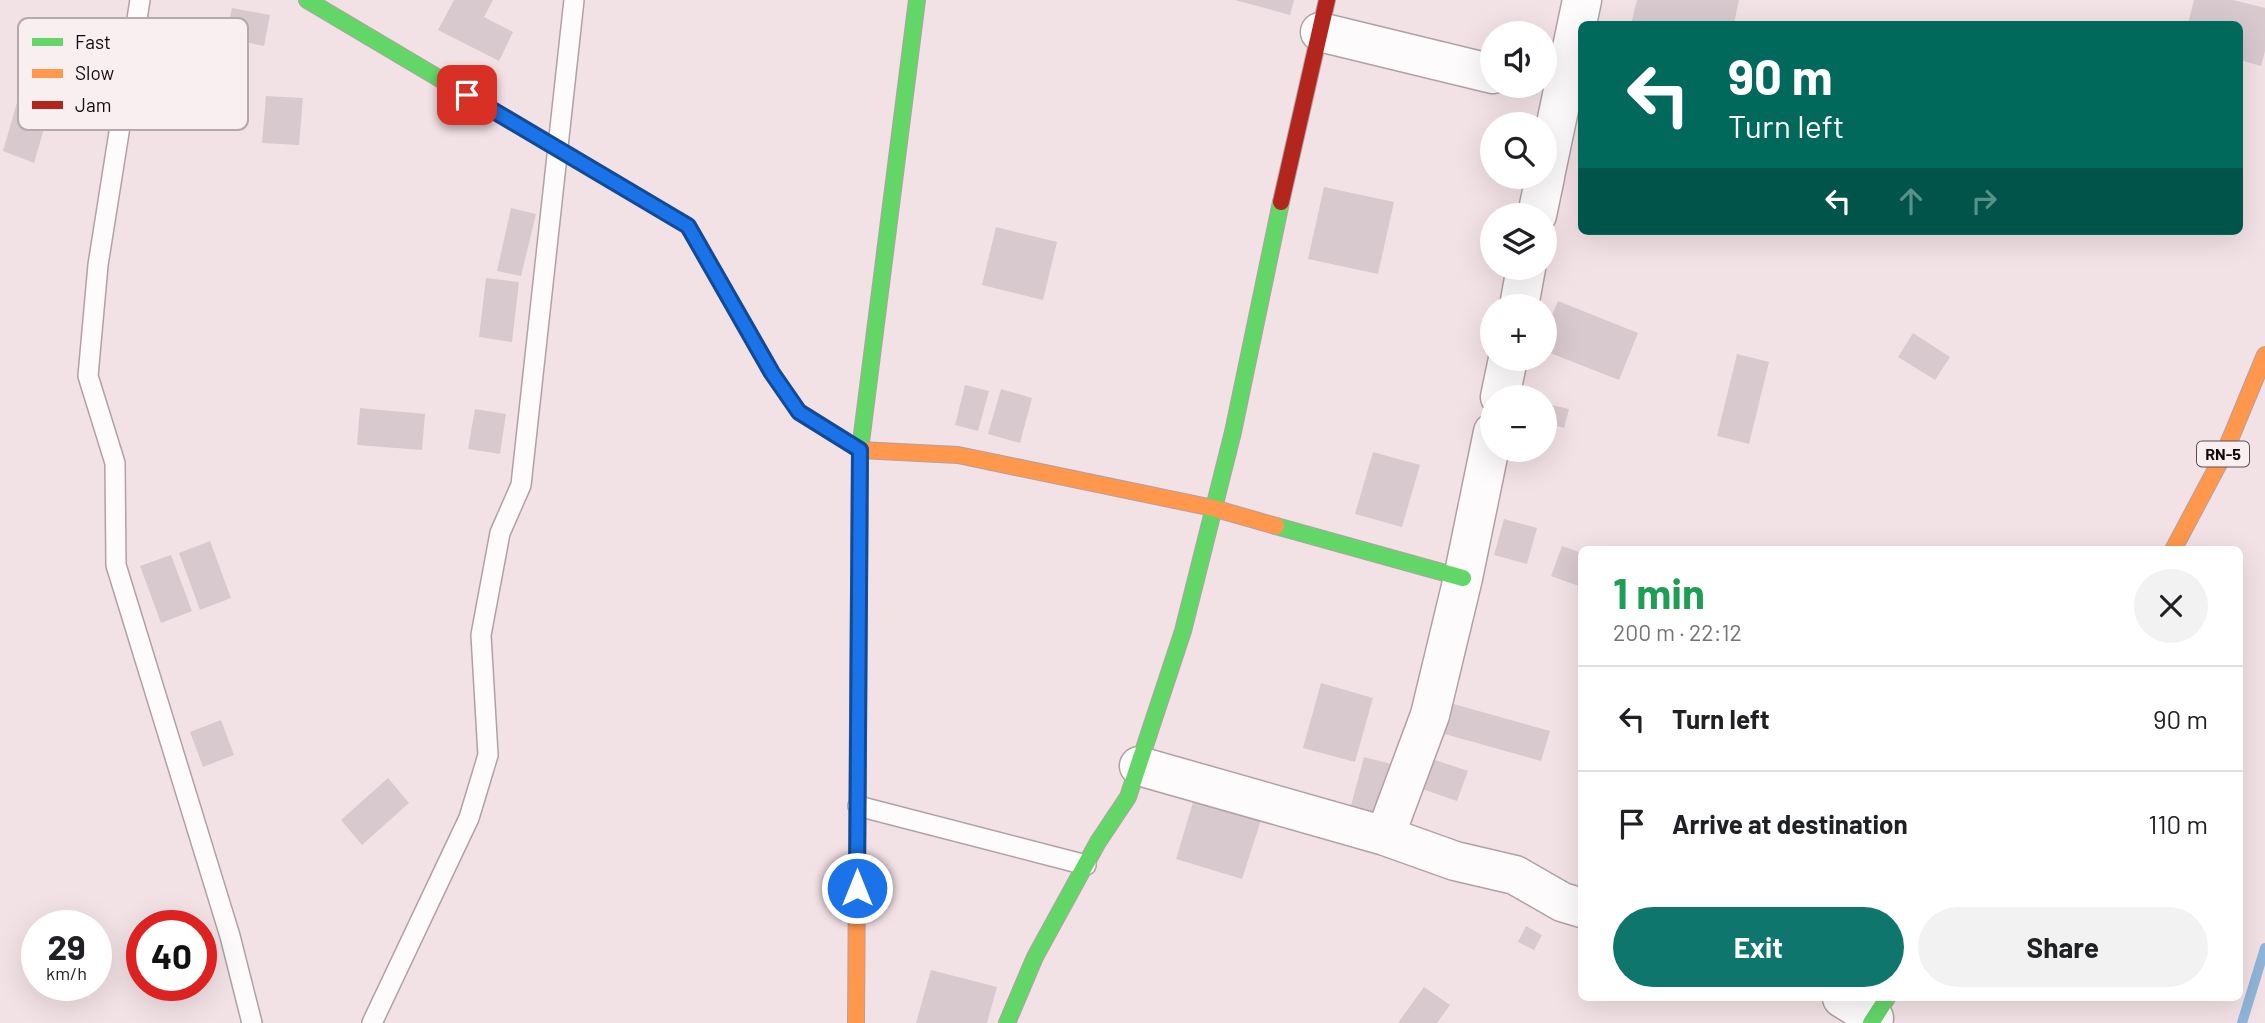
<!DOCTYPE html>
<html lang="en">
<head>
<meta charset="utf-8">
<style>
	body { margin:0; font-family:Barlow,sans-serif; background:#f2f2f2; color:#202124; height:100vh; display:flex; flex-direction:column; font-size:26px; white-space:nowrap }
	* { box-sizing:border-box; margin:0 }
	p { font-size:23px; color:#757577 }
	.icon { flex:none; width:38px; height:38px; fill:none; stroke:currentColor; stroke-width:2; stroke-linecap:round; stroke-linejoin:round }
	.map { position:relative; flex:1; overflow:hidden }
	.side { position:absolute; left:1578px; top:546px; width:665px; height:455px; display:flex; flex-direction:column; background:#fff; border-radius:10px; box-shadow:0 7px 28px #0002 }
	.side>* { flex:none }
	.hud { position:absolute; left:1578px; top:21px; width:665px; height:214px; border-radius:10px; box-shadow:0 7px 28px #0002; background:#00695c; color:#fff; overflow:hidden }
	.buttons { position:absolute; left:1480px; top:21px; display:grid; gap:14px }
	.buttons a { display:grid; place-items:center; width:77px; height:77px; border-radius:50%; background:#fff; box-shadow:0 7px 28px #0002; font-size:35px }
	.speed { position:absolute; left:21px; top:910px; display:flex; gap:14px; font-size:35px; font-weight:700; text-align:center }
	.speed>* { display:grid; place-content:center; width:91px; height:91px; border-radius:50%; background:#fff; box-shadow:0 7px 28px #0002; line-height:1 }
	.speed small { font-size:18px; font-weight:400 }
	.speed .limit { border:10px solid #d22; background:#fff; color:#111 }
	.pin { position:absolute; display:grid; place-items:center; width:60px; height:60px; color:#fff; margin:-30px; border-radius:14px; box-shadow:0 4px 10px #0006 }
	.me { position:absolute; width:77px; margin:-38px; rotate:0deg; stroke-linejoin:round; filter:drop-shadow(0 0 5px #0008) }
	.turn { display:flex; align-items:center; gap:24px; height:147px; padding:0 35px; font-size:32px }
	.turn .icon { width:91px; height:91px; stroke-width:2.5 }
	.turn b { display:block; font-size:49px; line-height:60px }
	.lanes { display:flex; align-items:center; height:66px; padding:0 35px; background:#0003; justify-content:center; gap:35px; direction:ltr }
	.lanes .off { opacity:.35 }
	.round { display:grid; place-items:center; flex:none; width:74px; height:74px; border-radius:37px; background:#f2f2f2 }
	.head { display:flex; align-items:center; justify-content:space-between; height:119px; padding:0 35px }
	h1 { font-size:42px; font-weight:700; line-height:52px; color:#1e9e55 }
	.action { display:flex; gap:14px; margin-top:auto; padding:14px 35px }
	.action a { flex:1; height:80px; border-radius:42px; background:#0f766e; color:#fff; font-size:28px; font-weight:700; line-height:80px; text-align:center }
	.action a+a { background:#f2f2f2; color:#202124 }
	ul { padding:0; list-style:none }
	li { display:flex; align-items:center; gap:21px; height:105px; padding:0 35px; border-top:2px solid #e0e0e0 }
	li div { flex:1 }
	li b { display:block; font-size:26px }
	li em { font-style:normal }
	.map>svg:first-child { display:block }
</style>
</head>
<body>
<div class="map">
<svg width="2265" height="1023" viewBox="0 0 2265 1023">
	<rect width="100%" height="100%" fill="#f3e2e5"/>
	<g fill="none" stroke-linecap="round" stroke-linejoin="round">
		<path stroke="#90b5d8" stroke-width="10" d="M2242,1023L2265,948"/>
	</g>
	<path fill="#d8c9ce" d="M454,0H493L484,17L513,32L499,61L438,30Z
		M1235,0H1294L1290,15Z
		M1637,0H1739L1734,24H1631Z
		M2194,0H2233L2265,8V51L2261,66L2240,60V24H2188Z
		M232,8L270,15L264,46L226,38Z
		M22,85L54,94L34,163L3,151Z
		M266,96L303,98L299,145L262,143Z
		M1324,187L1394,202L1378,274L1308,259Z
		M511,208L536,214L521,276L497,271Z
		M996,227L1057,242L1043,300L982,285Z
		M486,278L519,282L512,342L479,337Z
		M1558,301L1638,333L1619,380L1545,351V332Z
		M1913,333L1950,357L1935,380L1898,357Z
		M1737,354L1769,362L1749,444L1717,436Z
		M965,385L989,391L978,431L955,425Z
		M1001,389L1032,398L1020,443L988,434Z
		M1547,404L1569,409L1564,428L1545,423Z
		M360,408L425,414L422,450L357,445Z
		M475,409L506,414L500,454L468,449Z
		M1373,452L1420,465L1402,527L1355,514Z
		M1504,519L1537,528L1527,564L1494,555Z
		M210,541L231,598L200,610L179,553Z
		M1562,546L1582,553V587L1551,576Z
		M171,555L192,611L161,623L140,566Z
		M1321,683L1373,698L1355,762L1303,748Z
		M1450,703L1550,731L1541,761L1441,733Z
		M221,720L234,755L203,767L190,732Z
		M1364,757L1399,766L1383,822L1349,813Z
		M1432,759L1468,771L1457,801L1422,789Z
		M388,778L409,803L362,845L341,820Z
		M1194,799L1261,820L1242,879L1176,859Z
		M1526,926L1542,935L1534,950L1518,942Z
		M931,970L997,987L987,1023H916Z
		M1424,987L1450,1005L1437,1023H1398Z"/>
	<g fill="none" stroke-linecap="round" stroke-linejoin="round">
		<g stroke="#b2a1a4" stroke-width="22">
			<path id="lane" d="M140,0L98,265L88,376L115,463L116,565L230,936L252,1023
				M858,806L1086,865
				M372,1023L469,818L488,755L481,635L500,533L521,485L574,0"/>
		</g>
		<g stroke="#b2a1a4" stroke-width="41">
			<path id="street" d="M1320,32L1493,74
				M1545,176L1582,0
				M1537,215L1545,177
				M1519,306L1526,268
				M1500,397L1508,359
				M1139,766L1385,836L1455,861L1515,875L1562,902L1582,908
				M1385,836L1430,715L1463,578L1493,432
				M1842,998L1874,1018"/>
		</g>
		<g stroke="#b2a1a4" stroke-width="18">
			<path id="fast" d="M307,0L688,226L772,373L799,412L809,418
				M1276,526L1463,578
				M858,714L860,450L917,0
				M1007,1023L1035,957L1098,842L1128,797L1183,631L1233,432L1281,202
				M1871,1023L1887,998"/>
		</g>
		<g stroke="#b2a1a4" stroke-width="18">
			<path id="slow" d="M809,418L860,450L958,455L1213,508L1276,526
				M2173,550L2224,454L2265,355
				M856,1023L858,714"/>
		</g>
		<g stroke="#b2a1a4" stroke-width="18">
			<path id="jam" d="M1281,202L1327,0"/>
		</g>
		<use href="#lane" stroke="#fdfbfb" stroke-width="19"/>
		<use href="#street" stroke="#fdfbfb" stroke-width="38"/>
		<use href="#fast" stroke="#63d668" stroke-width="16"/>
		<use href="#slow" stroke="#ff974d" stroke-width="16"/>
		<use href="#jam" stroke="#b3261e" stroke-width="16"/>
	</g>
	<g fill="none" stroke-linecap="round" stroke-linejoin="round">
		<g stroke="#114b97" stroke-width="18">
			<path id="route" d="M467,95L688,226L772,373L799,412L860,450L857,888"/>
		</g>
		<use href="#route" stroke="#1a73e8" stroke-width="12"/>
	</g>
	<g text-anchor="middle" stroke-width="6" stroke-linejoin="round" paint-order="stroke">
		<rect fill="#f9eef0" stroke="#5b4c50" stroke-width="2" x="2197" y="441.5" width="52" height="25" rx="5"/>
		<g font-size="16" font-weight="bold" fill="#17070b">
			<text x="2223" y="460">RN-5</text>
		</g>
	</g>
	<rect x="18" y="18" width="230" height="112" rx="10" fill="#f9eef0" stroke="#b5a9ab" stroke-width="2"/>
	<rect x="32" y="38" width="31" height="8" fill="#63d668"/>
	<rect x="32" y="69" width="31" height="9" fill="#ff974d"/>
	<rect x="32" y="101" width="31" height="8" fill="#b3261e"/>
	<g font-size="19" fill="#17070b">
		<text x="75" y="49">Fast</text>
		<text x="75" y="80">Slow</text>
		<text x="75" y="112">Jam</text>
	</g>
</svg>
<div class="buttons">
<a><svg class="icon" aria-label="sound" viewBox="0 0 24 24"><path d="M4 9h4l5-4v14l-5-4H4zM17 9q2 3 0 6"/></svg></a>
<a><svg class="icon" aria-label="search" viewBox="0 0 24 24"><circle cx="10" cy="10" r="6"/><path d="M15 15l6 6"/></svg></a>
<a><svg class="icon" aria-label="layers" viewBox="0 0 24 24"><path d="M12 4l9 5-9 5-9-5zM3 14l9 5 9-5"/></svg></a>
<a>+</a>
<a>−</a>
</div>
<div class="speed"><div>29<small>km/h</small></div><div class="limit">40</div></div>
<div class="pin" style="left:467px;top:95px;background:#d93025"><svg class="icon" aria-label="arrive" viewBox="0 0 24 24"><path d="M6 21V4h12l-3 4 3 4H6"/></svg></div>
<svg class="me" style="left:857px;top:888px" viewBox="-20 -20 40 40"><circle r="17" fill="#1a73e8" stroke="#fff" stroke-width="3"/><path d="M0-11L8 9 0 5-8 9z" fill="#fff"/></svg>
<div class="hud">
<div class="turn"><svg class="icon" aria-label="left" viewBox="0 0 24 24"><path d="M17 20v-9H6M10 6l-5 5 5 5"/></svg><div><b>90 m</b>Turn left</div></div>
<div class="lanes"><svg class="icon" aria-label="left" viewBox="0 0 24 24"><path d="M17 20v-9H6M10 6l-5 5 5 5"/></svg><svg class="icon off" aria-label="ahead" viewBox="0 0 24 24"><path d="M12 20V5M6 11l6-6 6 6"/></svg><svg class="icon off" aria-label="right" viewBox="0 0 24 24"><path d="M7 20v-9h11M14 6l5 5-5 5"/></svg></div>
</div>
<section class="side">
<div class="head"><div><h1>1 min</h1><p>200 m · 22:12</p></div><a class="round"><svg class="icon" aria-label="close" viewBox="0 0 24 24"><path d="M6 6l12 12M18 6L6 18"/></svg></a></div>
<ul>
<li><svg class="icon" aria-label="left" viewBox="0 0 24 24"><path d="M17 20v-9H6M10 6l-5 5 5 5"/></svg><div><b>Turn left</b></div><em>90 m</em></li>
<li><svg class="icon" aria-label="arrive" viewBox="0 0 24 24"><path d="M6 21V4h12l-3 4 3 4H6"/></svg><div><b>Arrive at destination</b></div><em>110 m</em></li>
</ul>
<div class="action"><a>Exit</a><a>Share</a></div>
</section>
</div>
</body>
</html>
